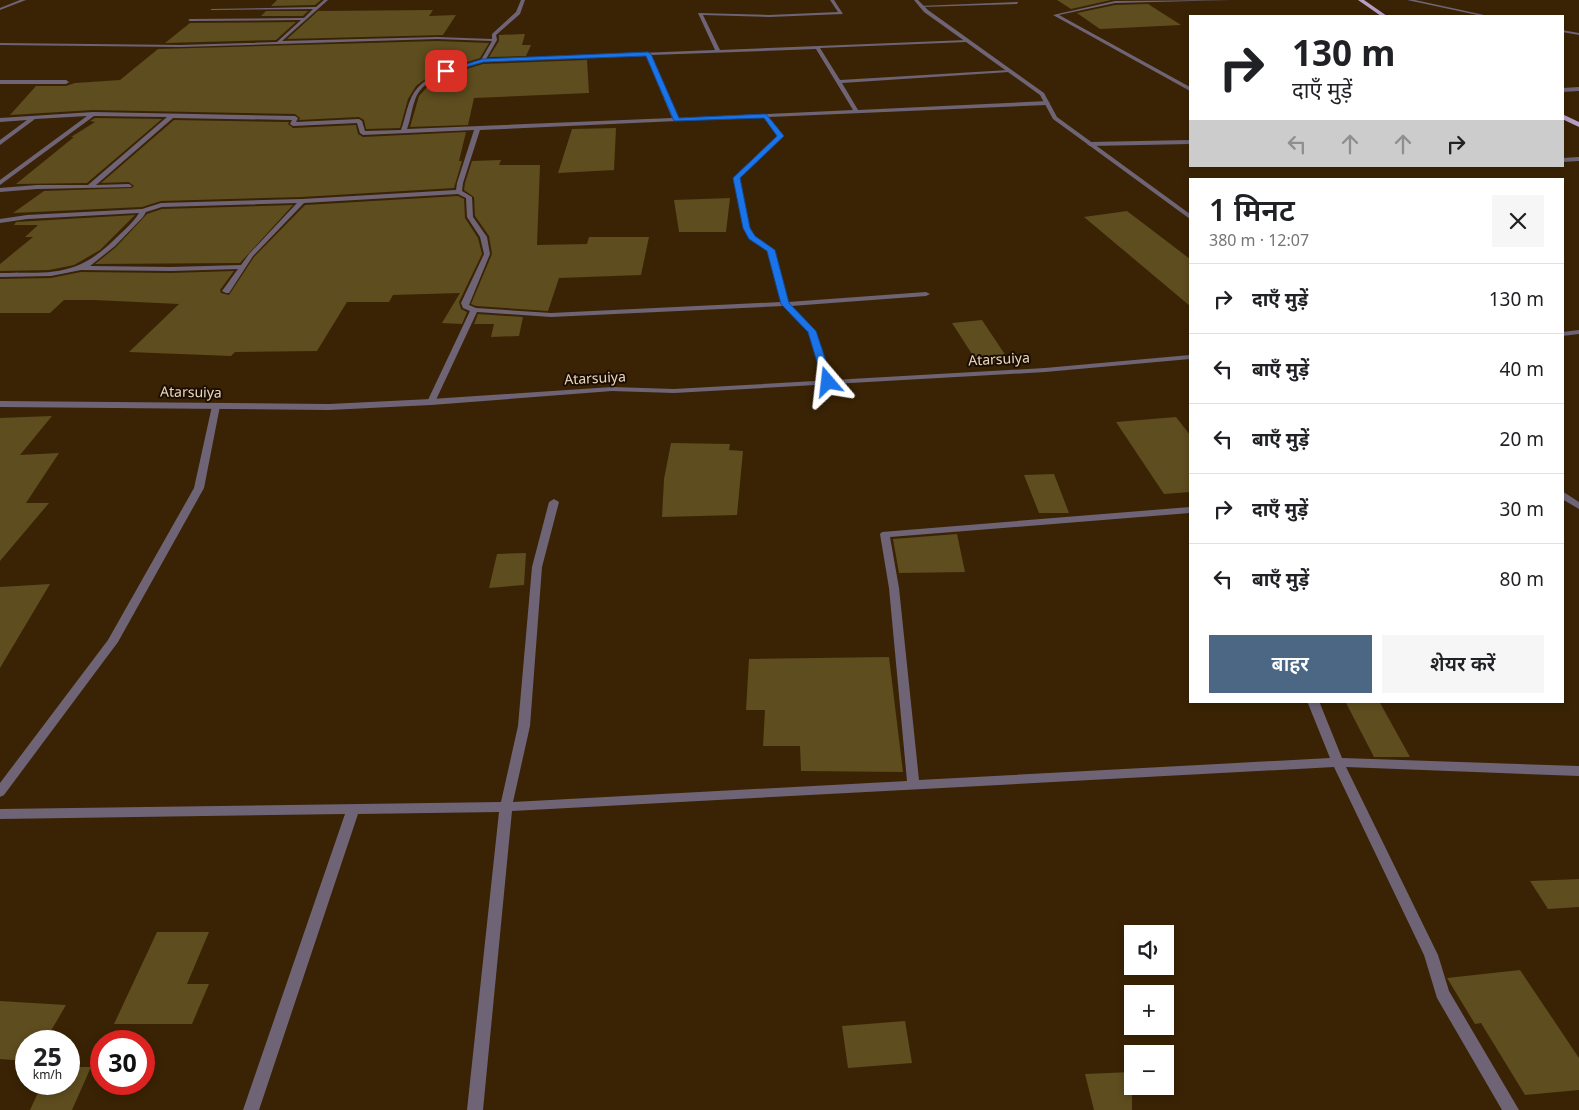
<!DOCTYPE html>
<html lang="hi">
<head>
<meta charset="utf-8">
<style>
	body { margin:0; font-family:"Noto Sans","Noto Sans Devanagari",sans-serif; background:#f6f6f6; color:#202124; height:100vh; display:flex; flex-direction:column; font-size:19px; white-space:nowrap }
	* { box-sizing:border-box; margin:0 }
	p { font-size:16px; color:#757577 }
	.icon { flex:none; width:28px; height:28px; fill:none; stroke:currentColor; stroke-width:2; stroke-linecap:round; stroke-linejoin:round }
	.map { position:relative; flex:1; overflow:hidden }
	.side { position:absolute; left:1189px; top:178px; width:375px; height:525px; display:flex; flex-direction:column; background:#fff; border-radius:0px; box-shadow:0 2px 8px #0003 }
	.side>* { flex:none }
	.hud { position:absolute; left:1189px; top:15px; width:375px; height:152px; border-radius:0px; box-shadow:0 2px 8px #0003; background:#fff; color:#202124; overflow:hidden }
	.buttons { position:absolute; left:1124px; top:925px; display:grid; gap:10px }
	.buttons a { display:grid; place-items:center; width:50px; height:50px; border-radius:0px; background:#fff; box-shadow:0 2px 8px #0003; font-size:25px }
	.speed { position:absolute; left:15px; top:1030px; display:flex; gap:10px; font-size:25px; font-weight:700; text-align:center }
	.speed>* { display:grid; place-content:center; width:65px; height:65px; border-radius:50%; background:#fff; box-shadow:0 2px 8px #0003; line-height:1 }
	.speed small { font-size:12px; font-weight:400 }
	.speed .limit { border:8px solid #d22; background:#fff; color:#111 }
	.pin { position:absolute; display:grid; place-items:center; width:42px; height:42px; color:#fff; margin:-21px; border-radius:10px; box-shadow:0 2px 8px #0006 }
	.me { position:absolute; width:55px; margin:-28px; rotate:343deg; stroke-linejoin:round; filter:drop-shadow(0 0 4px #0008) }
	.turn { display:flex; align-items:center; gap:18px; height:105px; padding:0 20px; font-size:22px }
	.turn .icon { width:65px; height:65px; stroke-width:2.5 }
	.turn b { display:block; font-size:35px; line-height:42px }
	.lanes { display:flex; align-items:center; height:48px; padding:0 20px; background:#0003; justify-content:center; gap:25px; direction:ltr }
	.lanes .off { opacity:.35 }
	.round { display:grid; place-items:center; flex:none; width:52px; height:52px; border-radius:0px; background:#f6f6f6 }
	.headline { display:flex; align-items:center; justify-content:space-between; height:85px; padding:0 20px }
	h1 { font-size:30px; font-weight:600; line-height:38px }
	.cta { display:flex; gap:10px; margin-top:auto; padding:10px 20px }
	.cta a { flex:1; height:58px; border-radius:0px; background:#4c6784; color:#fff; font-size:20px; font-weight:600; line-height:58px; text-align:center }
	.cta a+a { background:#f6f6f6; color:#202124 }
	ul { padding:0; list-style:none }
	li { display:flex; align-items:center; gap:15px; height:70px; padding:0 20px; border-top:1px solid #e0e0e0 }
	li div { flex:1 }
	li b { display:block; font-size:19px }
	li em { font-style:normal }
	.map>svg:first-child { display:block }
</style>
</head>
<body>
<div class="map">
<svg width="1579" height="1110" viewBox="0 0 1579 1110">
	<rect width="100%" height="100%" fill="#3a2304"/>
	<path fill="#5e4d1e" d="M277,0H321L315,5L271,6Z
		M1057,0H1111L1071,9Z
		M1148,4L1181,25L1100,29L1077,13L1115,5Z
		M433,10L429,16L456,15L443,35L287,39L318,11Z
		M266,11H308L303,16H261Z
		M296,22L276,40L165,43L190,23Z
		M525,34L522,45H531L526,56L489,57L499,41V35Z
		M437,41L489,43L480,58L442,70L424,80L416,86L408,99L400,128L366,129L364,120L359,117L299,120L300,118L295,114L93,110L10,115L36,86H66L75,83L120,80L158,49Z
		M587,60L589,93L474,98L468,125L410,127L419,96L430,84L447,75L483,64Z
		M95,118L162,119L87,183L16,184L74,137H71L95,122L90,121Z
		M174,120L289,122L288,124L293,128L356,125L358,134L363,137L466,132L459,161H462L454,188L302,197L161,201L142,207L13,213L44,191L132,188L134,186L129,182L101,183Z
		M616,128L614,170L558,173L572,129Z
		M501,160L499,165H540L537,245L587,244L589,237H649L641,275L559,278L548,311L476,306L471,304L492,254L489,236L475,216L474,197L464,190L465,183L472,161Z
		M458,196L464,199L465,218L478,238L482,254L459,302L461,309L467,312L462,324L442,323L460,293L393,295L389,302H347L317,351L235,352L231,356L129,352L179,304L94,300H64L50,313H0V279L51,278L81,272L171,273L234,271L220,290L221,293L229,295L254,257L305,205Z
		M730,198L726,232H679L674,200Z
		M293,205L240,263L95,264L116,247L147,214L162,209Z
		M1127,211L1190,259V306L1084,217Z
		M135,215L100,250L74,265L49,270L0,271V264L33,237H25L38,225H14L16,222Z
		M478,314L523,317L519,336L491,337L494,324H474Z
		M982,320L1010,362L979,365L952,323Z
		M52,416L20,455L59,453L26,503H49L0,561V418Z
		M1176,417L1190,435V492L1164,494L1116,422Z
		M671,443L730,444L729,450L743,451L737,515L662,517L664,479Z
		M1054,474L1069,513H1039L1024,475Z
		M957,534L965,572L899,573L893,539Z
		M526,553L524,585L489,588L497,554Z
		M50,584L0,668V587Z
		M889,657L903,772L801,771L800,746H763L765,710H746L749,659Z
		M1345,701H1379L1410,757H1374Z
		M1579,879V907L1548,909L1530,881Z
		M157,932H209L187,984H209L192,1024H114Z
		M1520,970L1579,1058V1090L1525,1095L1481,1023L1475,1024L1447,978Z
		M0,1001L66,1005L45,1041H26V1061L0,1059Z
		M905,1021L912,1063L848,1068L842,1026Z
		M69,1067H91L72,1110H30L42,1084H69Z
		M1132,1072V1110H1094L1085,1074Z"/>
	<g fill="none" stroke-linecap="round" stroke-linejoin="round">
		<path fill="#6e6476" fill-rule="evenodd" d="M20,0H26L0,10V8Z
			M324,0H328L282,41L437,37L492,39V34L516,12L521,0H525L520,14L496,35L497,40L486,59L715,50L698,13L769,15L838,12L830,0H834L843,14L769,17L703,15L720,50L967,40L969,41L967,42L820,48L840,80L1009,70L1011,71L1009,72L842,83L858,110L1047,101L1050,103L1047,105L769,117L784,136L739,178L749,228L755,237L774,250L788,302L926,292L930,294L926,296L791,306L816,331L832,382L828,384L824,382L808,332L783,306L551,317L477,312L435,402L434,404H428L427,402L470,311L463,308L461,303L484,254L480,237L467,217L466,198L458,194L304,203L253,256L229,293H226L222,291L238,269L171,271L81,270L51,276L0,277V273C52,272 75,278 115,239C123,231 133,223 139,213L27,219L0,223V219L27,215L142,209L161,203L302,199L456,190L457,183L474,130L363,135L360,133L357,123L293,126L290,124L292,120L173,118L96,185L129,184L132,186L131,187L37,189L0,192V188L37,185H88L167,117L94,116L0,185V180L87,116L35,119L0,145V140L27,120L0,122V118L93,112L295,116L298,118L296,122L359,119L362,121L365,131L401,130C405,119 407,106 412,96C425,72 458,67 481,60L492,41L437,39L180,47L0,45V43L180,45L277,42L301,20L190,21L188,20L190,19L304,18L313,9L212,10L210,9L316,7ZM816,49L853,110L678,118L651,55ZM646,56L672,118L407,129C411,119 412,105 417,95C429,74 462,69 483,62ZM764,117L778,136L733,178L743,228L750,239L768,251L781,302L551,313L476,308L469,305L490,254L487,237L473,217L472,197L462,191L463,183L480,130ZM297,203L249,254L241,265L171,267L90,266L115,246L143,217L146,212L162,207Z
			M1232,0L1115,3L1059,15L1190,87V91L1053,15L1115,1Z
			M1407,0H1415L1489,16H1482Z
			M1018,2L1017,4L921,7L919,6Z
			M1562,30L1579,33V35L1562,32Z
			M0,80H66L69,82L66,84H0Z
			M1579,87V91L1562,92V88Z
			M1190,140V144L1090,146L1087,144L1090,142Z
			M1579,157V161L1562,162V158Z
			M216,403L220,406L204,488L118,642L4,795L0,797V783L108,640L194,488L212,406Z
			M1562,491L1579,502V509L1562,499Z
			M554,499L559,502L542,567L530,726L513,802L907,781L889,588L880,534L882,532L1190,507V513L890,537L899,588L919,780L1330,758L1307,701H1319L1342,758L1579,766V776L1346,767L1438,955L1449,991L1519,1110H1502L1437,998L1424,955L1334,767L512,811L483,1110H467L499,812L358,814L259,1110H243L345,814L0,819V809L501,802L518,726L532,567L549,502Z"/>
		<path fill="#6e6476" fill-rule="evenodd" d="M914,0H918L928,10L1044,93L1057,117L1190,214V219L1053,119L1040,95L924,12Z
			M1579,330V334L1562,336V332Z
			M1190,355V359L1045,372L674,393L612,391L431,405L329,410L0,407V401L329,404L431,399L612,387L674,389L1045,368Z"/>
		<path fill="#b49ec5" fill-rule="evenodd" d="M1358,0H1364L1387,16H1381Z
			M1562,114L1579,122V127L1562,119Z"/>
	</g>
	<path fill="#1a73e8" stroke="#114b97" d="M648,52L651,54L679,118L766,114L784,136L740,178L750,228L755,236L775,250L789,303L816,331L833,382L831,384H825L823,382L808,332L781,304L767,251L749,239L743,228L733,178L777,136L764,118L674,121L646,56L483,62L446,73L444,71L483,59Z"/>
	<g text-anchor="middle" stroke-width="4" stroke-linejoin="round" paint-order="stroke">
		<g font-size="14" fill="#e9d7c2" stroke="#1b0e01">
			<text transform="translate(999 359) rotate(-3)" y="5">Atarsuiya</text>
			<text transform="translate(595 378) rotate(-3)" y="5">Atarsuiya</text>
			<text transform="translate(191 392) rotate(1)" y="5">Atarsuiya</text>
		</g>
	</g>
</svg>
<div class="buttons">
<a><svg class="icon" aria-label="sound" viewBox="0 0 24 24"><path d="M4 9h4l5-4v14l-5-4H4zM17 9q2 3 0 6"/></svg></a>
<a>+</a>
<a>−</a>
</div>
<div class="speed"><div>25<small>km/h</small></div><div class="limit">30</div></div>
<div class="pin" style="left:446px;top:71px;background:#d93025"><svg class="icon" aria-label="arrive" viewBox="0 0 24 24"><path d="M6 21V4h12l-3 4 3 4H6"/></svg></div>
<svg class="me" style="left:828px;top:382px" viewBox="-20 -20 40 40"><path d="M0-17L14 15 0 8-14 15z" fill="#1a73e8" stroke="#fff" stroke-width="4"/></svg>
<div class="hud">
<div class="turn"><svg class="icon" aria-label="right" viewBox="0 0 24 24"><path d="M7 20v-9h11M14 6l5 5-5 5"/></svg><div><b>130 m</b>दाएँ मुड़ें</div></div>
<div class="lanes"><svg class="icon off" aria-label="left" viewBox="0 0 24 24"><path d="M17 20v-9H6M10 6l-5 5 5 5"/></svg><svg class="icon off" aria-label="ahead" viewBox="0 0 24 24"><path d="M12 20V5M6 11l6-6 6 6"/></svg><svg class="icon off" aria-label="ahead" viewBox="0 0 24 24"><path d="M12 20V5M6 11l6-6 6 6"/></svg><svg class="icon" aria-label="right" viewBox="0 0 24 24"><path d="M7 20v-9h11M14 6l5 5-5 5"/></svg></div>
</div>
<section class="side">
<div class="headline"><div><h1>1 मिनट</h1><p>380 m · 12:07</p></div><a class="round"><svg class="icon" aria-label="close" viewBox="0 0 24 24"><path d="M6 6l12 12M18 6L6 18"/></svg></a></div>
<ul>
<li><svg class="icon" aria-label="right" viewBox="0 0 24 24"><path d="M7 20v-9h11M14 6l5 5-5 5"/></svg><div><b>दाएँ मुड़ें</b></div><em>130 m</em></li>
<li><svg class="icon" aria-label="left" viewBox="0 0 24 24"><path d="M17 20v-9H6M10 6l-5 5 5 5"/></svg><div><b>बाएँ मुड़ें</b></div><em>40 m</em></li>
<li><svg class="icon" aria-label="left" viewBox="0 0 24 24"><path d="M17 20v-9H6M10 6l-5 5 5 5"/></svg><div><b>बाएँ मुड़ें</b></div><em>20 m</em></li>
<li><svg class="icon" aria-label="right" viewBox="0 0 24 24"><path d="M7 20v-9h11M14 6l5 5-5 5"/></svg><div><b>दाएँ मुड़ें</b></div><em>30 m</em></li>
<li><svg class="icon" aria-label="left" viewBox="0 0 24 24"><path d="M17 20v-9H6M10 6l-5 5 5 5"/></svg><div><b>बाएँ मुड़ें</b></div><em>80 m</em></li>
</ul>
<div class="cta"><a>बाहर</a><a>शेयर करें</a></div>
</section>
</div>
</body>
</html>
